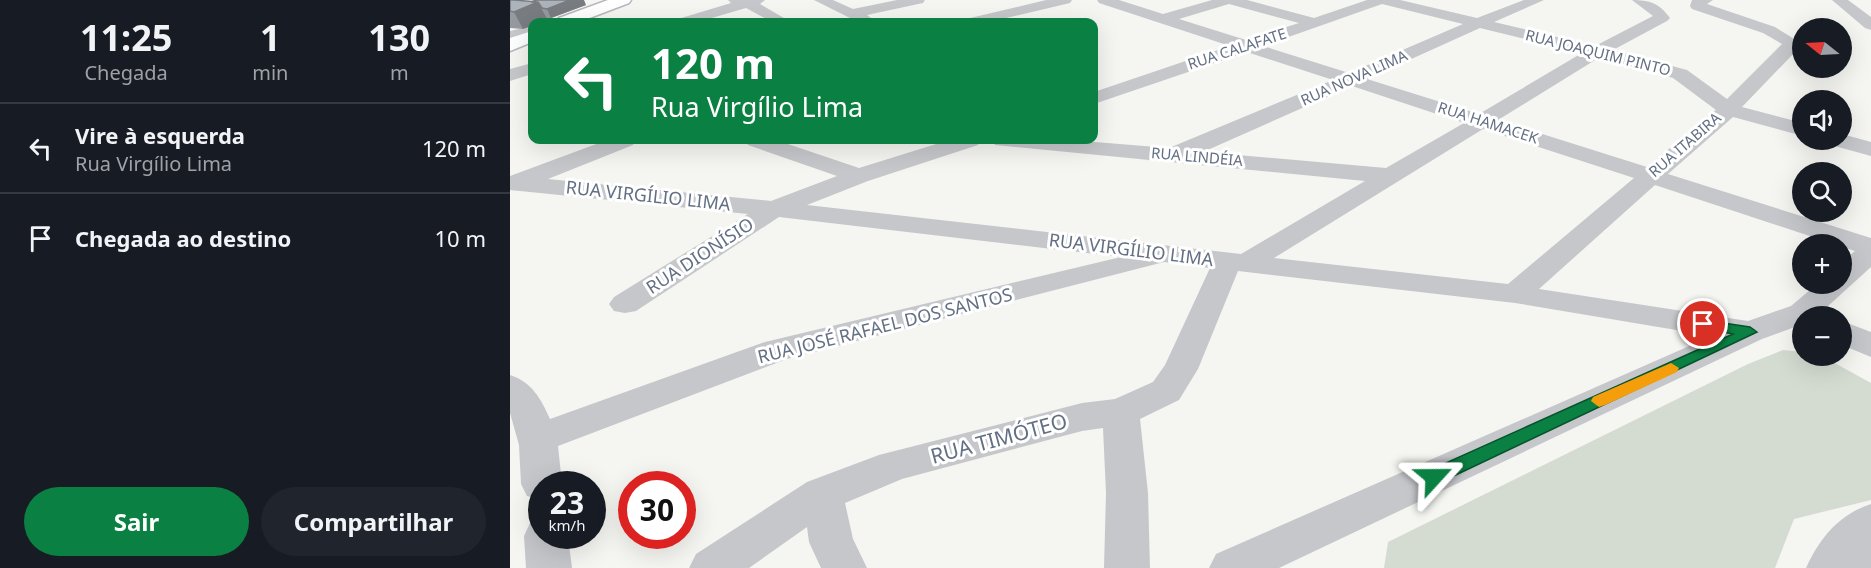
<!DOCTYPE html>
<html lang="pt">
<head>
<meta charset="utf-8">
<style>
	body { margin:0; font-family:"Noto Sans",sans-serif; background:#20242c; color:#f1f3f6; height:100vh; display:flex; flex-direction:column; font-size:22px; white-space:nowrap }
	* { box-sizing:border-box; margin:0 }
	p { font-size:20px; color:#9ea1a6 }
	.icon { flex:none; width:33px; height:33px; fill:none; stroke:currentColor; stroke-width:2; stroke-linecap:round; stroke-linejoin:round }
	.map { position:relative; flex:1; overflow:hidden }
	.details { display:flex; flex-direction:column; background:#171b24; width:510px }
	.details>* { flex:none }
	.top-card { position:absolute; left:18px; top:18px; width:570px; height:126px; border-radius:12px; box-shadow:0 6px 24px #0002; background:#0b8043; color:#fff; overflow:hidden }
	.needle { width:39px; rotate:288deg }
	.fabs { position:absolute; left:1282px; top:18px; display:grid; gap:12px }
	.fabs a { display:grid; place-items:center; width:60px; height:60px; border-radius:50%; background:#171b24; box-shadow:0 6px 24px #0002; font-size:30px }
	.speed { position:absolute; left:18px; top:471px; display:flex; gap:12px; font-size:30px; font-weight:700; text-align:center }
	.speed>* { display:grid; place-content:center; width:78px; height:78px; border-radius:50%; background:#171b24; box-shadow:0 6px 24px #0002; line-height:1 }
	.speed small { font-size:15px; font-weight:400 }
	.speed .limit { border:9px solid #d22; background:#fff; color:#111 }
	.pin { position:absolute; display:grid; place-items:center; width:51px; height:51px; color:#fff; margin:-26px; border:3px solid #fff; border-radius:50%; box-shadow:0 2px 6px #0007 }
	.me { position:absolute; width:66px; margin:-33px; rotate:66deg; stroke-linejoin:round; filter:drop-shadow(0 0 4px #0008) }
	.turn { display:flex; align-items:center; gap:21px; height:126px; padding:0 24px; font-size:27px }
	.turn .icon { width:78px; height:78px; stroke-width:2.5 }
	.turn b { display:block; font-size:42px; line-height:51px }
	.eta { display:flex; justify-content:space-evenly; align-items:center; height:102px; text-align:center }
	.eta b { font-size:36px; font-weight:700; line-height:42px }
	.primary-button { display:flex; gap:12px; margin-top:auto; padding:12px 24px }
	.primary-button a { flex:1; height:69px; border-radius:36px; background:#0b8043; color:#fff; font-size:24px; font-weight:700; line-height:69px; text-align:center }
	.primary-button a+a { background:#20242c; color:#f1f3f6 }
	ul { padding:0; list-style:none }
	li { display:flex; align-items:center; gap:18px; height:90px; padding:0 24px; border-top:2px solid #363941 }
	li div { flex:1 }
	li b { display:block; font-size:22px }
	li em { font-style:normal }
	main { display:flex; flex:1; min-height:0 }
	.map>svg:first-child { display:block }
</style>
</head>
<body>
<main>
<section class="details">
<div class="eta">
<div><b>11:25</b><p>Chegada</p></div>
<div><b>1</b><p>min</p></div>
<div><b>130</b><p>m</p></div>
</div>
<ul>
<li><svg class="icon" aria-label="left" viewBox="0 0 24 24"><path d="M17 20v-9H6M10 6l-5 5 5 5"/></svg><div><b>Vire à esquerda</b><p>Rua Virgílio Lima</p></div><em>120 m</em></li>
<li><svg class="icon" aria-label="arrive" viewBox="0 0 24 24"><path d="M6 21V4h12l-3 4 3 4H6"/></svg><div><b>Chegada ao destino</b></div><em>10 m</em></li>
</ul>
<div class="primary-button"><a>Sair</a><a>Compartilhar</a></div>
</section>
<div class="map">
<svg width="1361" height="568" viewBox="0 0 1361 568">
	<rect width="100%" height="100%" fill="#f5f5f1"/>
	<path fill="#d4dcd2" d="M1273,350L1293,352V356H1312L1361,383V500L1284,519L1265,568H874L878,542L1238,364Z"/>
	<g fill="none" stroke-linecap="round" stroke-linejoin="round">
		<g stroke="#b5b8bd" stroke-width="3">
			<path id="major" d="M98,0H121L119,3L69,22H46L49,18Z
				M22,31V42L0,51V38Z"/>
		</g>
		<path fill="#c5c7cb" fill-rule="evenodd" d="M218,0H255L250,4L279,21L262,22L236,8L188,22H165L168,19L221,3Z
			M304,0H323L343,9L387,0H415L413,3L357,15L366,22H348Z
			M536,0H562L560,3L479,22H453L456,19Z
			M587,0H609L653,14L702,0H737L804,18L857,0H890L967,18L1014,0H1034L984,22L1085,46L1143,16L1122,0C1140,0 1149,3 1160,18L1157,21L1103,50L1177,70L1217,99L1272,44L1253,33L1182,9L1180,6L1182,0H1203L1197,4L1265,27L1289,42L1286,51L1232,107L1293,123V136L1223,117L1158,174L1361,238V267L1307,316H1293V324L1252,339L769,568H699L706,554L1202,336L1005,303L728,271L688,369L669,400L630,419L638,493L640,568H594L596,493L593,428L572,431L392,479L335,503L343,539L357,568H311L299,542L297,527L239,568H179L186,554L297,482L369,455L572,403L605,399L643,382L655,365L700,268L654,262L277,359L48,446L52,484H32V500L17,496L11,484L9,445L0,413V375C22,382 31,399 40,419L255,342L611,257L269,217L126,311L115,313L104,311L99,304L104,297L238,214L0,190V176L97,140H126L123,145L38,179L261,201L327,176L238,145L235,140H266L349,168L439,140H471L468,145L358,181L297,205L731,254L855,181L485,145L482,140H560L659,148L823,80L737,52L584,104V92L720,46L589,3ZM719,4L789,23L736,40L669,19ZM872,4L953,24L839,73L753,46ZM970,28L1072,53L969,114L857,79ZM1090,57L1163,78L1206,110L1137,167L988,120ZM842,86L954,123L876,168L693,152ZM973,129L1124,178L998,284L764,258ZM1145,185L1345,251L1332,262V284H1307L1281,306L1238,321L1029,289Z
			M1322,0H1338L1361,17V30L1355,28Z
			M22,26V36L0,41V31Z
			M22,63V74L0,81V69Z
			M1332,134L1361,142V156L1321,145L1318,140H1332Z
			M1332,321L1361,332V357L1332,345Z
			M1361,504V568H1296C1310,538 1328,515 1361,504Z
			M32,519V536H58L62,568H16L14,536L20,523Z"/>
		<use href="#major" fill="#fff" fill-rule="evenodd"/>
	</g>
	<path fill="#959aa0" d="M0,0L21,2L76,5L41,18H36L37,19L30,22H22L13,29L0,28Z"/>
	<path fill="#797d82" d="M60,0H74L76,5L41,18L37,9Z
		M28,2L37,19L30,22H22V26L13,29L4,12Z"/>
	<path fill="#adb3ba" stroke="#797d82" stroke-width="1.5" d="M0,0H4L28,2L4,12L0,11Z
		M27,0H60L37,9L32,8L28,2H21Z"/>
	<path fill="#0b8043" stroke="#07532c" stroke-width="1.5" d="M1193,320L1240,327L1247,332L931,482L924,484L918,482L915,477L918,471L1223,334L1187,327L1185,324Z"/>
	<path fill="#f59e0b" d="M1161,363L1169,368L1167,372L1095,405L1089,407L1081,401L1083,397Z"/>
	<g text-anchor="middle" stroke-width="6" stroke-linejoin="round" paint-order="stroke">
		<g font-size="15" fill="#636f83" stroke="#fff">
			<text transform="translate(727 49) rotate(-18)" y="5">RUA CALAFATE</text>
			<text transform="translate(1088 53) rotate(14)" y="5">RUA JOAQUIM PINTO</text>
			<text transform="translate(844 78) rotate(-24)" y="5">RUA NOVA LIMA</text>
			<text transform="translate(978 123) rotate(18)" y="5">RUA HAMACEK</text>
			<text transform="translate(1175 145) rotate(-41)" y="5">RUA ITABIRA</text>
			<text transform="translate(687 157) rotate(5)" y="5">RUA LINDÉIA</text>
		</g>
		<g font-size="18" fill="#636f83" stroke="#fff">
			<text transform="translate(138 196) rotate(6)" y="6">RUA VIRGÍLIO LIMA</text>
			<text transform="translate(621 250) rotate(7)" y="6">RUA VIRGÍLIO LIMA</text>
			<text transform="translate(190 256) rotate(-33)" y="6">RUA DIONÍSIO</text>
			<text transform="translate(375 326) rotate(-14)" y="6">RUA JOSÉ RAFAEL DOS SANTOS</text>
		</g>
		<g font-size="21" fill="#636f83" stroke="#fff">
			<text transform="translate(489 439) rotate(-15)" y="7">RUA TIMÓTEO</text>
		</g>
	</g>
</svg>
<div class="fabs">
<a><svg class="needle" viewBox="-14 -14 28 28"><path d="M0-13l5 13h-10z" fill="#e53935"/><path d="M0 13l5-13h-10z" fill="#9ea1a6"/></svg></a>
<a><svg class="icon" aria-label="sound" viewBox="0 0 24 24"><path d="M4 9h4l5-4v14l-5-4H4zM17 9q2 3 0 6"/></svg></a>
<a><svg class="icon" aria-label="search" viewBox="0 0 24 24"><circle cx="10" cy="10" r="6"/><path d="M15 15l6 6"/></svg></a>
<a>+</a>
<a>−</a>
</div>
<div class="speed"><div>23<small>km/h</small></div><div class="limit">30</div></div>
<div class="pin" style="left:1193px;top:324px;background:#d93025"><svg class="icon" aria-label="arrive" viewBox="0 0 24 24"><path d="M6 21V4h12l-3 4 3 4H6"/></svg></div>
<svg class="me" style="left:924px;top:477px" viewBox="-20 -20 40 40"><path d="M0-17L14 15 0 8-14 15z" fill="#0b8043" stroke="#fff" stroke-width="4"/></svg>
<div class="top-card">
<div class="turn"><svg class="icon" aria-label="left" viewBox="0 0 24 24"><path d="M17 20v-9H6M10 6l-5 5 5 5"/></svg><div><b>120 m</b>Rua Virgílio Lima</div></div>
</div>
</div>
</main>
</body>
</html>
